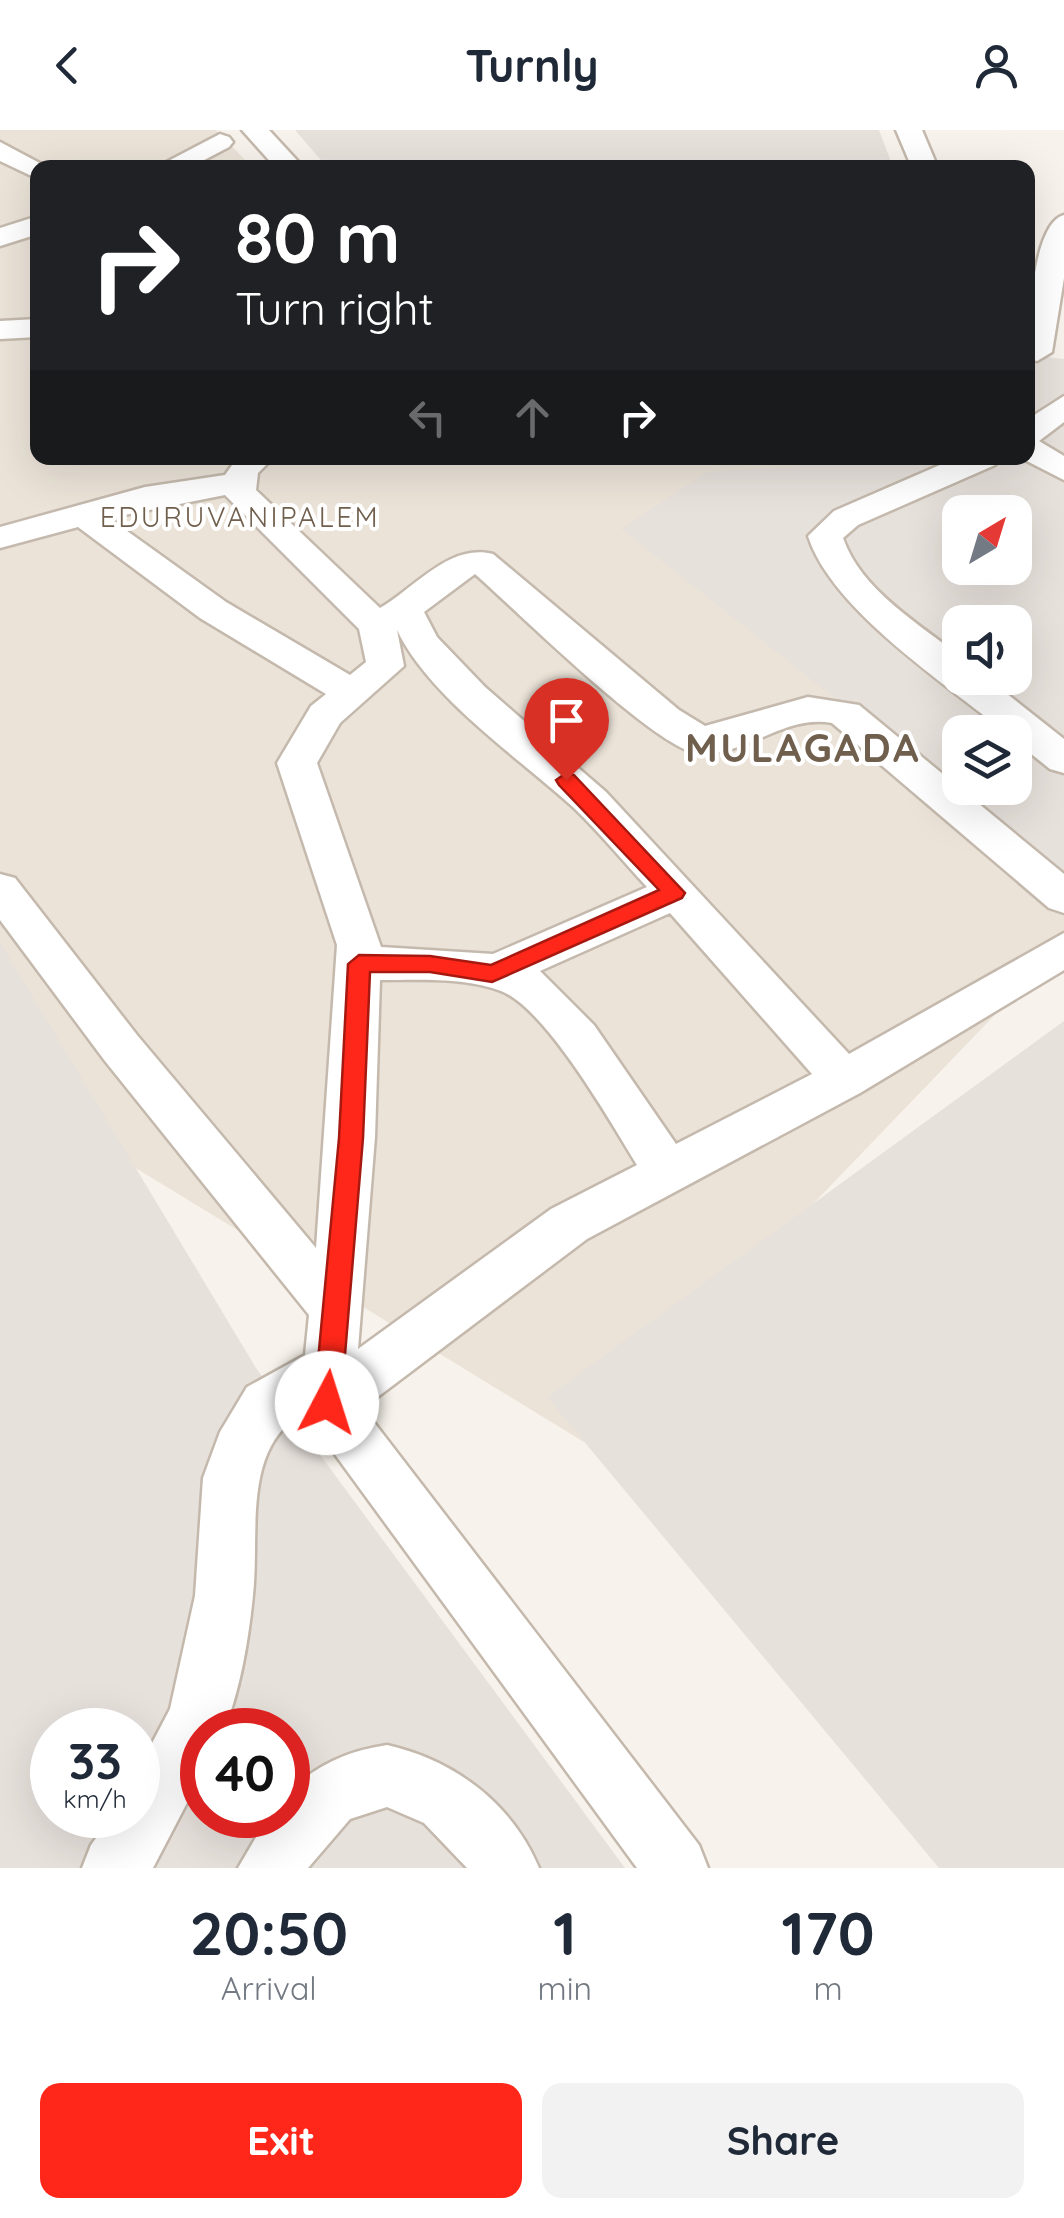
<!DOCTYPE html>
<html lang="en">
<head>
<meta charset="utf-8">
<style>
	body { margin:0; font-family:Quicksand,sans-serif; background:#f2f2f3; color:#1f2937; height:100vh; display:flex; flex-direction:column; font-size:38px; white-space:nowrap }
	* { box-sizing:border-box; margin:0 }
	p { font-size:32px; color:#747a83 }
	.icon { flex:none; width:55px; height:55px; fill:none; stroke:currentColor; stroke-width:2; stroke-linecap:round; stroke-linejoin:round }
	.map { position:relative; height:1738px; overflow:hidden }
	.panel { display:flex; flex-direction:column; background:#fff; flex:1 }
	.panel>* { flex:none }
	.guide { position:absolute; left:30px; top:30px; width:1005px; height:305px; border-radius:20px; box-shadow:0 10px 40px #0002; background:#202124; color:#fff; overflow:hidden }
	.needle { width:65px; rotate:38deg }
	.controls { position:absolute; left:942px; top:365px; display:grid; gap:20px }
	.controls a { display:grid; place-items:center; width:90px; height:90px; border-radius:20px; background:#fff; box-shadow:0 10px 40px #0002; font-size:50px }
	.speed { position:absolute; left:30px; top:1578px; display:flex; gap:20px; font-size:50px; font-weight:700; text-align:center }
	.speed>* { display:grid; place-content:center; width:130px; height:130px; border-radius:50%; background:#fff; box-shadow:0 10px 40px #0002; line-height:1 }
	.speed small { font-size:25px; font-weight:400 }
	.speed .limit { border:15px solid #d22; background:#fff; color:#111 }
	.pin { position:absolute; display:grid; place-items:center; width:85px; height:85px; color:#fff; margin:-102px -42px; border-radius:50% 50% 50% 0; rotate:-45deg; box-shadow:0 0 10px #0007 }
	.pin .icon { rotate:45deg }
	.me { position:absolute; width:110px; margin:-55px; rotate:5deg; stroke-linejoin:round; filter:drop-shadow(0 0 8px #0008) }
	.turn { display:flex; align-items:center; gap:35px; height:210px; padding:0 40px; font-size:45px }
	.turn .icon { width:130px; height:130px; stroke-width:2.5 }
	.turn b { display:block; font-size:70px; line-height:85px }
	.lanes { display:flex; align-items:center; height:95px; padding:0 40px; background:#0003; justify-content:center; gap:50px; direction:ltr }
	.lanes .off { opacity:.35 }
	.eta { display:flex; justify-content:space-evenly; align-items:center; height:170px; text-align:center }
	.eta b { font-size:60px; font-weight:800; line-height:70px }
	.button { display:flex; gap:20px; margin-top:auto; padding:20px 40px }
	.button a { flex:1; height:115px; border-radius:20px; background:#ff2719; color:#fff; font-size:40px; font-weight:800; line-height:115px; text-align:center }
	.button a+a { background:#f2f2f3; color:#1f2937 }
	header { display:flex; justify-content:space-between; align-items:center; height:130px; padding:0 40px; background:#fff; font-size:45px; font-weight:800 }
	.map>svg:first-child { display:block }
</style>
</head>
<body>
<header><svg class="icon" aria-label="back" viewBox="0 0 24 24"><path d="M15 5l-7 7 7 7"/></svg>Turnly<svg class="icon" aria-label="person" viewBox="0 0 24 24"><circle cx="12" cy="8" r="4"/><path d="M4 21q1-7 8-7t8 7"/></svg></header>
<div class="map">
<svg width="1064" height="1738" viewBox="0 0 1064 1738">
	<rect width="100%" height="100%" fill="#f7f2eb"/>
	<path fill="#ebe3d8" d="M0,0H216L252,37L38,38V328H836L708,467L1064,750V813L584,1312L0,955Z"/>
	<path fill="#e7e1dc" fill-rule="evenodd" d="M295,0H879L893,37H327Z
		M1028,225L1064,229V750L621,399L707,342L795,337L808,328H1028ZM960,382H1015V438H960ZM960,492H1015V548H960ZM960,602H1015V658H960Z
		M0,812L256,1238L625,1738H0ZM52,1600H138V1685H52ZM202,1600H288V1685H202Z
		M1064,891V1738H939L547,1267Z"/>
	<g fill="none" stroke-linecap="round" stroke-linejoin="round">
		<g stroke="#c4b9ac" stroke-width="5">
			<path id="minor" d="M242,0H269L304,38H276Z
				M896,0H922L938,38H912Z
				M220,4L229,7L233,12L229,17L189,38H155Z
				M0,12L49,38H38V49L0,31Z
				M1064,85V148L1052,222L1037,231L1028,229C1028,199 1032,93 1064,85Z
				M38,86V104L0,116V98Z
				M38,189V207L0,209V191Z
				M1064,266V292L1039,311L1064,326V350L1021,328H1028V289Z
				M237,328H273L258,343L256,360L380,478C415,458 449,413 493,424L679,580L705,596L808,567L859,575L1064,744V783L1049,778L832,593C784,584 744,628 697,623C655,618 514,478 475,444L424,482L437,507L485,557L606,662L849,924L1064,803V840L860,963L587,1109L363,1278L699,1715L708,1738H637L304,1282C241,1318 260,1403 253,1465C249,1507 240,1561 224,1600H202V1644L153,1738H82L91,1715L113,1685H138V1640L170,1579L195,1466L203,1348L220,1302L247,1257L305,1225L309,1185L105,931L0,790V744L15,748L137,905L316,1118L337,815L277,633L311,576L326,564L200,488L78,397L0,418V397L145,357L225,345ZM225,365L359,499L366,532L350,545L226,472L109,388ZM397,500C429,567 519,628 574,678C600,703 623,731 647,757L493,824L381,817L317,633L340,593L404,536ZM670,783L812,944L676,1014L594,895L540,841ZM380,850C419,850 465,847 501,861C546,878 611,993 637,1035L551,1079L358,1219L375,1007Z
				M956,328H999L995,335L858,395L843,408C861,460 919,494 960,526V548H987L1064,609V643L1050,639L1015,611V602H1005C946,554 831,479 808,406L834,381Z
				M387,1615C454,1630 512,1673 539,1738H467L424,1693L387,1677L350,1689L308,1738H238L269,1685H288V1663C316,1635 347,1621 387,1615Z"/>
		</g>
		<use href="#minor" fill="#fff" fill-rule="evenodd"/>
	</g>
	<path fill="#ff2719" stroke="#a61910" stroke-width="2.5" d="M566,643L574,645L685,763L682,768L492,852L430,842H370L363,1008L341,1273L337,1282L327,1285L318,1282L314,1273L339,1008L348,834L359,825L430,826L491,835L659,760L559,655L556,650Z"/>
	<g text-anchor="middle" stroke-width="8" stroke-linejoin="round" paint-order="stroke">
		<g font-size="28" letter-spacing="2.5" fill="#705f4d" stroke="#fff">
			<text x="240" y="397">EDURUVANIPALEM</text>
		</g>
		<g font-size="40" font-weight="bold" letter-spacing="2.5" fill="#705f4d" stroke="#fff">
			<text x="803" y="632">MULAGADA</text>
		</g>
	</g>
</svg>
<div class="controls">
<a><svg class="needle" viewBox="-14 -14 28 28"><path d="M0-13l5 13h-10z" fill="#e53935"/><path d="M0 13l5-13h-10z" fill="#747a83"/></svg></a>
<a><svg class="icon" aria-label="sound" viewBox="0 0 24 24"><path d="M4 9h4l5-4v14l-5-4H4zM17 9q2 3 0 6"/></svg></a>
<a><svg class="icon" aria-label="layers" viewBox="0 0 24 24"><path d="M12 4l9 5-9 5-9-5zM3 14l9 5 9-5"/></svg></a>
</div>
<div class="speed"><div>33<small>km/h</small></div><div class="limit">40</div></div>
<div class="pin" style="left:566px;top:650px;background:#d93025"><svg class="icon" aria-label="arrive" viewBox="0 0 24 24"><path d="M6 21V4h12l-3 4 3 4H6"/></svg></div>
<svg class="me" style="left:327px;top:1273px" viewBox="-20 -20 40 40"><circle r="19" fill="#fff"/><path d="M0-13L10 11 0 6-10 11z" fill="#ff2719"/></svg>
<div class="guide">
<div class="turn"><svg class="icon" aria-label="right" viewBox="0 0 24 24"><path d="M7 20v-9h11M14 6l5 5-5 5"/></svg><div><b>80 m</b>Turn right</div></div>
<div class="lanes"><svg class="icon off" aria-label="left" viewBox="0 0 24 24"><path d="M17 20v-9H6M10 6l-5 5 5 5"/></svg><svg class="icon off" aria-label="ahead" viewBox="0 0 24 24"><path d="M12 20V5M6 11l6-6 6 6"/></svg><svg class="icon" aria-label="right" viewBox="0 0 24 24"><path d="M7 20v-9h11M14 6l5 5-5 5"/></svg></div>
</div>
</div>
<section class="panel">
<div class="eta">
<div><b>20:50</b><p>Arrival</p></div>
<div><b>1</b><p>min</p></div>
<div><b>170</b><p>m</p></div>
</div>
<div class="button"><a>Exit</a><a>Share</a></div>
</section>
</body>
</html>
